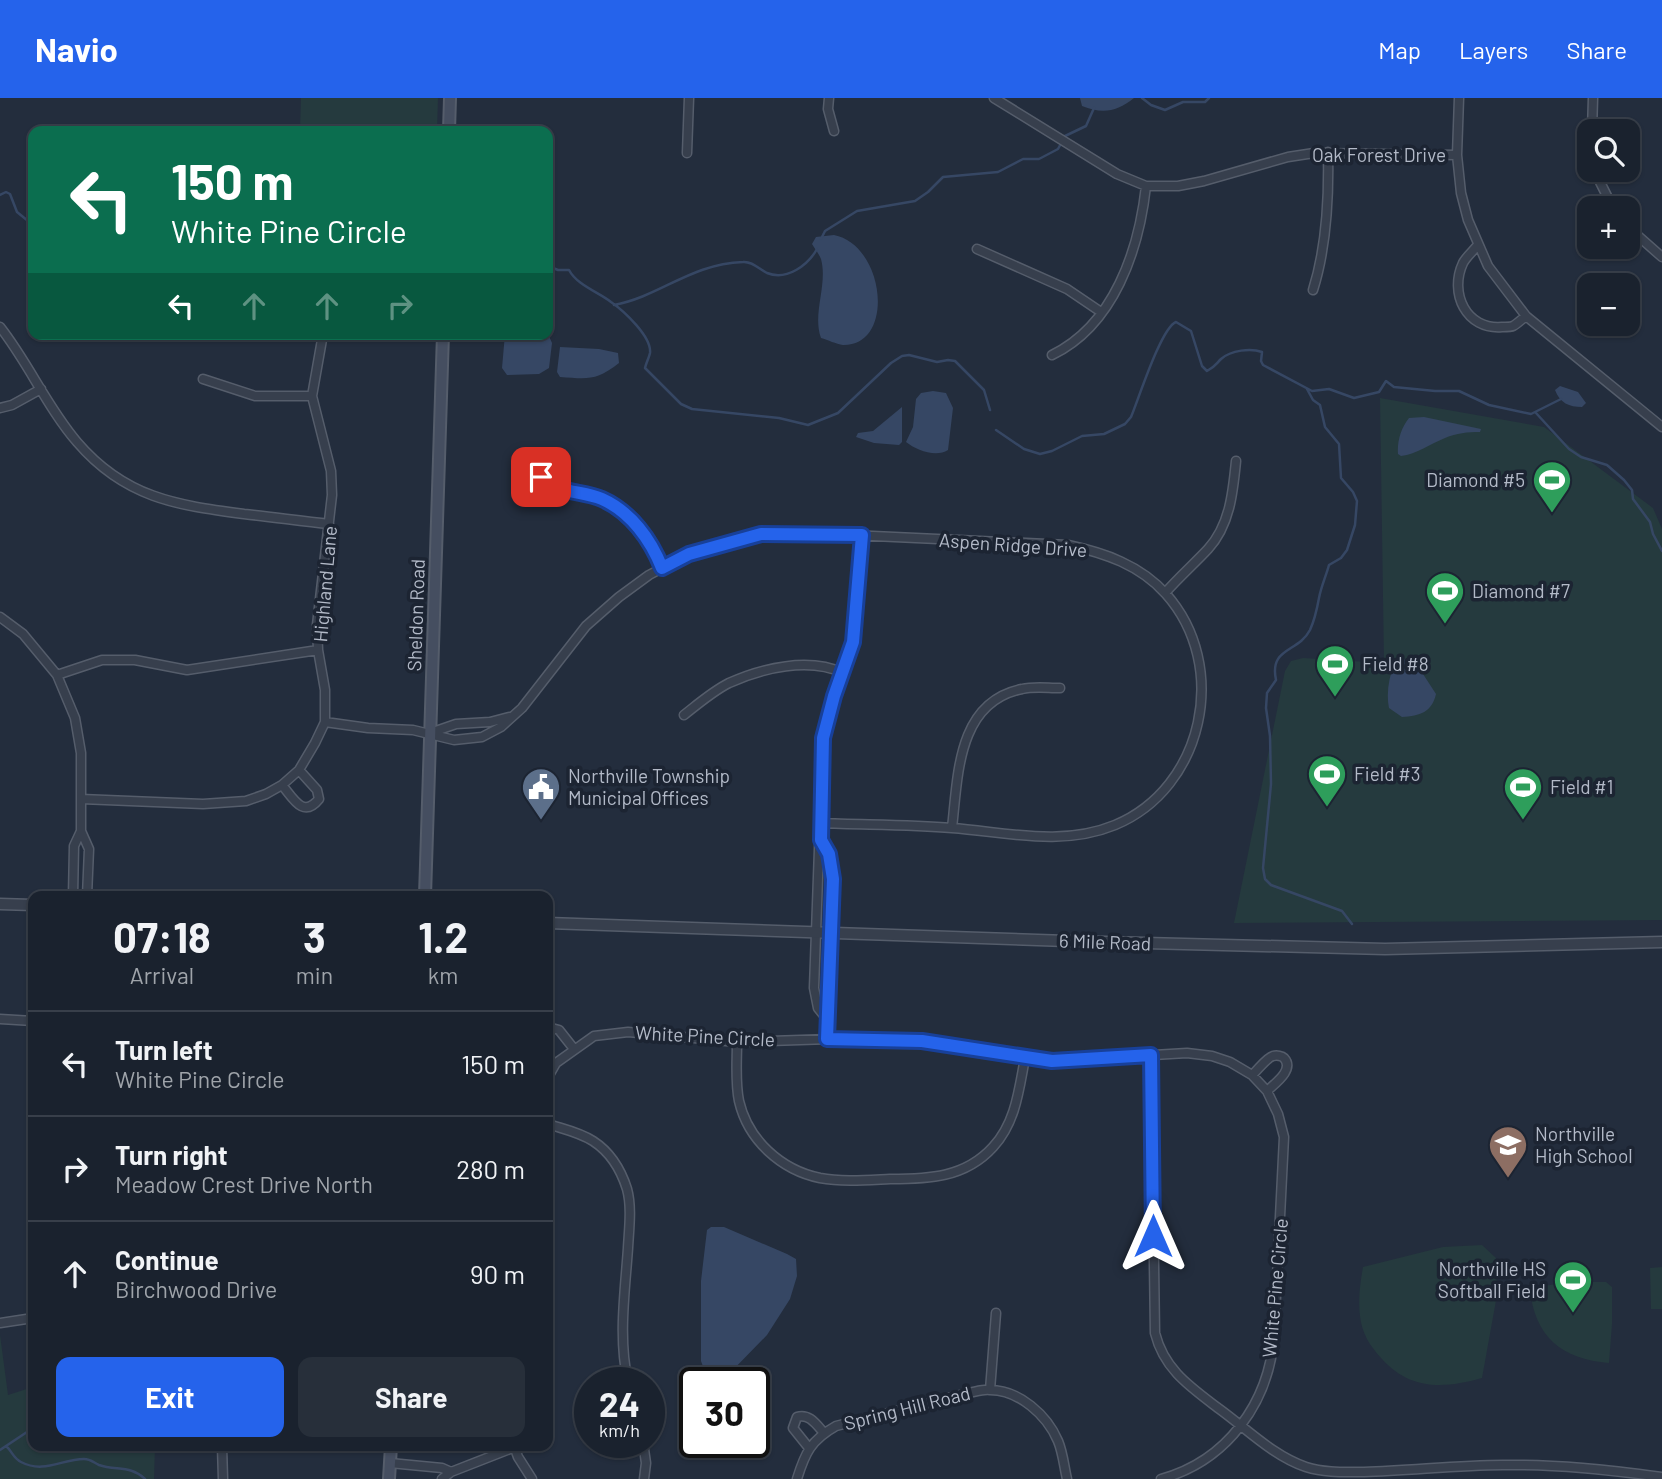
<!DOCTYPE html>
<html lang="en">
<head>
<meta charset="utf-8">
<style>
	body { margin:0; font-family:Barlow,sans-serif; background:#272f3a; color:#f1f3f6; height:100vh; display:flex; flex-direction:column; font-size:26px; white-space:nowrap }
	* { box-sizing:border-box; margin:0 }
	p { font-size:23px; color:#9fa4aa }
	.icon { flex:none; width:38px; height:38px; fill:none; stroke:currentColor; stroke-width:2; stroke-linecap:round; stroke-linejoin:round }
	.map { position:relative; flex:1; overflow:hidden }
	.side { position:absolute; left:28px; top:793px; width:525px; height:560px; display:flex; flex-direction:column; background:#1a222e; border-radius:14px; box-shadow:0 2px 5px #0004,0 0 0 2px #383f4a }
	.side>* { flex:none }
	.banner { position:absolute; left:28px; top:28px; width:525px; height:214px; border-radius:14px; box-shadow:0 2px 5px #0004,0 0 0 2px #383f4a; background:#0b6e4f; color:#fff; overflow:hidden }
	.fabs { position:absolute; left:1577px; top:21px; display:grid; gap:14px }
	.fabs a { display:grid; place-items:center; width:63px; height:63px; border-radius:14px; background:#1a222e; box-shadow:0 2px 5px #0004,0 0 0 2px #383f4a; font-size:35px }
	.speed { position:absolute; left:574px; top:1269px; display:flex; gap:14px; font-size:35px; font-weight:700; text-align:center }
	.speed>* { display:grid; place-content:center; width:91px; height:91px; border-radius:50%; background:#1a222e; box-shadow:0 2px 5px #0004,0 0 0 2px #383f4a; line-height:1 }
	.speed small { font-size:18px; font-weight:400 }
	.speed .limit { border:4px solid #111; border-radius:10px; background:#fff; color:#111 }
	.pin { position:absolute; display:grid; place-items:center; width:60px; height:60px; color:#fff; margin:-30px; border-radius:14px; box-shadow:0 4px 10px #0006 }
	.me { position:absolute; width:77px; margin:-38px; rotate:0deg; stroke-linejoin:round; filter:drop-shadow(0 0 5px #0008) }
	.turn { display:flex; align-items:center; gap:24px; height:147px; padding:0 28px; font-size:32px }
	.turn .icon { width:91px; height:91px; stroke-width:2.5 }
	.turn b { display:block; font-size:49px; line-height:60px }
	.lanes { display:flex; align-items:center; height:66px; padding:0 28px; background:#0003; justify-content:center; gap:35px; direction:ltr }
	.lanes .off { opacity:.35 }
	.eta { display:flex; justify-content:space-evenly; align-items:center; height:119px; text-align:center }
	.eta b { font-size:42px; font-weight:700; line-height:49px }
	.action { display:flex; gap:14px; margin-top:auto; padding:14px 28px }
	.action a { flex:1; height:80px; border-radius:14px; background:#2563eb; color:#fff; font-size:28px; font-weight:700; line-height:80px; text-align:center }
	.action a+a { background:#272f3a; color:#f1f3f6 }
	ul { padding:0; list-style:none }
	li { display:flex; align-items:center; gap:21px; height:105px; padding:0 28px; border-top:2px solid #383f4a }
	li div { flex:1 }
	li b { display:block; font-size:26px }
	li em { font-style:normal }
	header { display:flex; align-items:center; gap:42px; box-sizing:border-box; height:98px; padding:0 35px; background:#2563eb; color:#fff }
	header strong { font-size:33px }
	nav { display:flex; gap:38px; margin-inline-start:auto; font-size:24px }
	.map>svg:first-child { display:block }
</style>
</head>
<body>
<header>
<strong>Navio</strong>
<nav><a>Map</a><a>Layers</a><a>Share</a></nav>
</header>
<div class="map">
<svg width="1662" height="1381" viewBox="0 0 1662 1381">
	<rect width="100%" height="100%" fill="#232d3d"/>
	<path fill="#253a3e" d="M301,0H438L437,33H300Z
		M1380,300L1544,329L1653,410L1662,431V822L1234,825L1285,573L1291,563L1303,560L1384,565Z
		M1482,1147L1496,1160L1497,1197L1482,1280C1443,1291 1410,1292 1382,1261C1370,1248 1362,1236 1360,1218C1358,1202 1360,1186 1363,1169L1443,1149Z
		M1662,1169V1211H1651L1650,1170Z
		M1570,1184H1606L1612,1189V1226L1609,1265C1562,1261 1534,1239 1530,1190Z
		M0,1237L8,1297L33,1289V1348H155L154,1381H0Z"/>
	<path fill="#364764" d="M1080,0H1134C1117,14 1102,16 1082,8Z
		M834,137C885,147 896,248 843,247C836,246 828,242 821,240C812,215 828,187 821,161C819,156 815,151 812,146L816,139Z
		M505,236H548L552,245L549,270L539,276L507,277L502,270Z
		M560,249L599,251L618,255L619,265C596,283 588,281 560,279L557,274Z
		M1560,288L1578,294L1586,305L1582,309C1569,309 1560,305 1555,292Z
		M933,293L946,295L953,310L948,352C936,360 916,352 906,344L913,329L916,301L921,295Z
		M902,309V344L899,347L874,345L856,339L858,335L873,333Z
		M1424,319L1481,331L1480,334C1467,334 1457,335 1445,340C1430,346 1417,356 1401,358L1398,356C1397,343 1401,330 1409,320Z
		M1404,561L1423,576L1436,596C1432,614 1420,618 1402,619L1389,610C1386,595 1389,580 1394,566Z
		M711,1129H724L787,1156L796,1161L797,1178L790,1201L767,1237L728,1277L710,1280L705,1274L701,1263V1183L707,1132Z"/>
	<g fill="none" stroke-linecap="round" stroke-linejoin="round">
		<path stroke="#364764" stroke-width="2.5" d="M1142,0L1151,7L1165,12L1183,4H1205L1209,0
			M0,97L6,94L10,96L17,114L33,127
			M821,141L825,133L857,113L915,103L928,94L943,79L998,74L1023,61H1039L1058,51L1065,38L1086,28L1094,10
			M548,168L558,172H569C577,187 598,194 611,204C624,213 652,239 650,255C649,260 646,265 645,270L681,306L692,311L779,320L808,327L838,315L891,265L902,258L909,257L937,264L948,262L955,263L984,292L990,312
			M614,207C661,198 690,166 743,164C752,163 759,171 767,175C787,183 808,167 817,151
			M1307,291L1313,302L1320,307L1325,329L1339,346L1341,380L1353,394L1357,403L1355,427L1347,452L1341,460L1329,467C1326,478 1321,489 1319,500C1317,511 1315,521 1310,532C1298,555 1269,549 1276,582L1267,595L1266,610L1270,638L1271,686L1263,770L1265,781L1271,787L1342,813L1352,826
			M1536,315L1569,351L1581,359L1607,367L1624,382L1632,392L1633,401L1650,424L1653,436L1662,453
			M996,332L1024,351L1040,356L1052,353L1082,338L1104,336L1125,326L1131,319C1139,300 1161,230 1176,224L1191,233L1202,268L1207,273C1215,269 1216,266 1221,261C1231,252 1251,250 1262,254L1261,263L1263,267L1312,293L1329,291L1354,300L1379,294L1386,283L1394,289L1435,293H1459L1489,307L1531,316L1561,301
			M6,1348C12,1353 13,1360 21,1364C44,1376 62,1361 84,1361C91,1361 94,1365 99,1367C116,1373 131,1367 145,1381
			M0,1352L27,1334L33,1327"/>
		<g stroke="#555d6b" stroke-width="11">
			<path id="minor" d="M829,0L828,11L834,33
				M994,0L1117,76L1146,88H1178L1204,83L1288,59L1314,55L1457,57
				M1459,0L1457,57L1461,95L1468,122L1488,168L1526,218L1662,329
				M1592,33L1593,0
				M687,55L689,0
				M1596,72L1598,80L1613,110
				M1628,129L1662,159
				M1477,148C1473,153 1466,159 1463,165C1449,195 1466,232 1502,229C1504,229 1511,229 1513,228C1517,226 1522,221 1526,218
				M977,151L1067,191L1101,214
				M1313,192C1326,151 1329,97 1328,54
				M0,229C29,266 47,309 77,344C125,400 176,407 244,416C272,419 301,423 329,426
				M1052,257C1114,227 1139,152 1146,88
				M203,281L255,298H312
				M0,310L12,307L41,291
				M557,390C550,399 543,403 532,397L530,393L534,382L541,379L557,390L604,402L620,412L635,425L647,440L662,470
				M1165,495C1179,479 1194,466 1208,451C1230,427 1233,394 1236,363
				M0,519L23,536L57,577L75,620L81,655V733L89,751L87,798
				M57,577L102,562H135L187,572L318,552
				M684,617C698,606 713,593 729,585C762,570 809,559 843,575
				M325,624L368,630L413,632L454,642L482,639L501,629L522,610L586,528L619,499L649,477L689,456L761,435L830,436L1068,447C1105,455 1140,467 1166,496C1230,568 1204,690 1115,727C1062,749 1006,734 952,730C908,726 864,727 820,725
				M430,635L456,626L490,624L509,619
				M282,687C293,700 303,721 319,701L317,692L299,672
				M81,701L203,706L246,703L266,696L282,687L299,672L315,645L325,624V592L318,552L317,527L332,397L331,373L312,298L323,236
				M952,730C958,678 957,604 1022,591C1034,588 1047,590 1060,590
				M821,742L829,756L833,781L827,941
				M73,798L74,748L81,733
				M826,920L818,910L814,890L823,640L834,598L853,544L861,437
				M0,921L33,923
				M548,929L559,932L574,951
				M737,944C737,963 735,984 739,1003C748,1042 781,1072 820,1080C842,1084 867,1082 890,1081C928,1081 965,1080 993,1049C1016,1024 1019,991 1025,960
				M1151,957L1155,1235C1164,1271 1189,1288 1218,1310C1246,1330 1273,1358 1306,1369C1325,1375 1344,1374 1364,1374C1410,1373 1456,1367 1503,1367C1556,1366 1609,1372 1662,1379
				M1252,977C1258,972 1266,960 1273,958C1277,957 1282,958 1284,960C1295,972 1274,986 1267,993
				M548,979L556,965L594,938L628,934L737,944L861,940L922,943L1053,963L1187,955L1212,958L1230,964L1252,977L1267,993L1278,1016L1284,1039L1274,1238C1269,1305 1227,1363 1161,1381
				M548,1026C563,1031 579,1034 593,1043C610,1054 621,1072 627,1091C632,1109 629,1131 628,1150C625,1194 618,1240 628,1284
				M0,1225L33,1220
				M990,1292L996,1215
				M643,1344L646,1365L644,1381
				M222,1348L223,1381
				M514,1348L518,1359L532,1381
				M809,1350L793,1330L797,1319C809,1315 816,1326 824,1335
				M390,1365L442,1370L451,1374
				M442,1381L451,1374L515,1349
				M797,1381C805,1355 811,1342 836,1328L968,1295C975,1294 983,1291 990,1292C1019,1292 1047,1317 1058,1343C1063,1355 1064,1368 1067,1381"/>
		</g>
		<g stroke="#555d6b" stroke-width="13">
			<path id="tertiary" d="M0,806L33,807
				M548,825L1067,843L1385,851L1662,844"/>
		</g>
		<g stroke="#555d6b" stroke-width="14">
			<path id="secondary" d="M449,33L450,0
				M425,798L443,236
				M389,1381L391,1348"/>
		</g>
		<use href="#minor" stroke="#373f4d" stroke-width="8"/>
		<use href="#tertiary" stroke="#373f4d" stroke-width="10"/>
		<use href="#secondary" stroke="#454e60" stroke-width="10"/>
	</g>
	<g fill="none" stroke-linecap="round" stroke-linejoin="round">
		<g stroke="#184099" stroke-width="18">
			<path id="route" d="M541,379C547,382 553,388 559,390C573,395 588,395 602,401C631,414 651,442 662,470L689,456L761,436L862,437L853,544L834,598L823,640L821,742L829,756L833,781L827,941L922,943L1052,963L1151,957L1153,1138"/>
		</g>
		<use href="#route" stroke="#2563eb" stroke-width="12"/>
	</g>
	<defs>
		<g id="stadium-pin" transform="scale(2.0125)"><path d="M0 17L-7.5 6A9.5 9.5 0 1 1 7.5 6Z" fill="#2e9e5b" stroke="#1c2432"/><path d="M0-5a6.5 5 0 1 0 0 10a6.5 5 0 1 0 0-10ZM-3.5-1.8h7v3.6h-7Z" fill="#fff"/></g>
		<g id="civic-pin" transform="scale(2.0125)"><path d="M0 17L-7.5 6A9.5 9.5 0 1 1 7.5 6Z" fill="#5c6f8a" stroke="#1c2432"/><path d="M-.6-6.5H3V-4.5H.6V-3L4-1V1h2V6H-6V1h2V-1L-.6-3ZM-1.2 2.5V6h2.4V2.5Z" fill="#fff"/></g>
		<g id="school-pin" transform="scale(2.0125)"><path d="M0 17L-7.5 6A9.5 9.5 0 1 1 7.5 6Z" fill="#8d6e63" stroke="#1c2432"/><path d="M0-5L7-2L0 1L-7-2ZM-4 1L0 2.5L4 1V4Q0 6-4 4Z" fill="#fff"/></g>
	</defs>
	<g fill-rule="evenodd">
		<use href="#stadium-pin" x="1552" y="382"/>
		<use href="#stadium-pin" x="1445" y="493"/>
		<use href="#stadium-pin" x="1335" y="566"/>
		<use href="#stadium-pin" x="1327" y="676"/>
		<use href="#civic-pin" x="541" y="689"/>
		<use href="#stadium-pin" x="1523" y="689"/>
		<use href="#school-pin" x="1508" y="1047"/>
		<use href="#stadium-pin" x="1573" y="1182"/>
	</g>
	<g text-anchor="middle" stroke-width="7" stroke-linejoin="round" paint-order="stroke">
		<g font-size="19" fill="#b3bac8" stroke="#1c2432">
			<text x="1379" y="64">Oak Forest Drive</text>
			<text transform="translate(1013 447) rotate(4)" y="7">Aspen Ridge Drive</text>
			<text transform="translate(325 486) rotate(-85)" y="7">Highland Lane</text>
			<text transform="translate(416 517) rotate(-88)" y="7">Sheldon Road</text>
			<text transform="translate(1105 844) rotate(2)" y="7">6 Mile Road</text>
			<text transform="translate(705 938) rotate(3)" y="7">White Pine Circle</text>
			<text transform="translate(1275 1190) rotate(-85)" y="7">White Pine Circle</text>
			<text transform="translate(907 1310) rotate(-14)" y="7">Spring Hill Road</text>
		</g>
		<g font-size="19" fill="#b3bac8" stroke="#1c2432" text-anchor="start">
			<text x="1525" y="389" text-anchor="end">Diamond #5</text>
			<text x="1472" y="500">Diamond #7</text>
			<text x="1362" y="573">Field #8</text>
			<text x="1354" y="683">Field #3</text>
			<text x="568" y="685">Northville Township<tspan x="568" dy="22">Municipal Offices</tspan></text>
			<text x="1550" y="696">Field #1</text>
			<text x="1535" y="1043">Northville<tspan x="1535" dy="22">High School</tspan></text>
			<text x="1546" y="1178" text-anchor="end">Northville HS<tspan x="1546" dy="22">Softball Field</tspan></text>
		</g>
	</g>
</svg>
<div class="fabs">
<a><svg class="icon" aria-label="search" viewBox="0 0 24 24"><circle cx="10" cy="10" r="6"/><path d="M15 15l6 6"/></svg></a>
<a>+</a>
<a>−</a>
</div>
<div class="speed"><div>24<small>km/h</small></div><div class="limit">30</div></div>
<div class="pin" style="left:541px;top:379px;background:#d93025"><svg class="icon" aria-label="arrive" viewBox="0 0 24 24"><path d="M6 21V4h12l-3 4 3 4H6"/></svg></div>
<svg class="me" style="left:1153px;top:1138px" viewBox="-20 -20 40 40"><path d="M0-17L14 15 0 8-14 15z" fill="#2563eb" stroke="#fff" stroke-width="4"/></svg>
<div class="banner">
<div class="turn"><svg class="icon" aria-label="left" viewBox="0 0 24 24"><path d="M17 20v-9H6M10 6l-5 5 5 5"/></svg><div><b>150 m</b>White Pine Circle</div></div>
<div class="lanes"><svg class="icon" aria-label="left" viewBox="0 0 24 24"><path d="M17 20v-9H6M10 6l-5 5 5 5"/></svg><svg class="icon off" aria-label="ahead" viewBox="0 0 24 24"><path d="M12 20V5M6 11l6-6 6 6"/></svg><svg class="icon off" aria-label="ahead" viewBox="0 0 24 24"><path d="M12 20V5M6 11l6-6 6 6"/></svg><svg class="icon off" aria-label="right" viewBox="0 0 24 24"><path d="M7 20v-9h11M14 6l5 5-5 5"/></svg></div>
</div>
<section class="side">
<div class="eta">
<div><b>07:18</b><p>Arrival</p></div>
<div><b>3</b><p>min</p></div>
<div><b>1.2</b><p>km</p></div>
</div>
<ul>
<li><svg class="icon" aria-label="left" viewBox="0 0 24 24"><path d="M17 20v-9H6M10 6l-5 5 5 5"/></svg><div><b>Turn left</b><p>White Pine Circle</p></div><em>150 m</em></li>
<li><svg class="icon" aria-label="right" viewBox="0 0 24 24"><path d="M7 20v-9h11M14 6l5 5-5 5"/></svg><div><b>Turn right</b><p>Meadow Crest Drive North</p></div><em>280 m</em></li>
<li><svg class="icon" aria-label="ahead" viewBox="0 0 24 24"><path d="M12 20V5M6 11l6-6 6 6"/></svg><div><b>Continue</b><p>Birchwood Drive</p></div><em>90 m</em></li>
</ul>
<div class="action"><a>Exit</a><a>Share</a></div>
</section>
</div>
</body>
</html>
